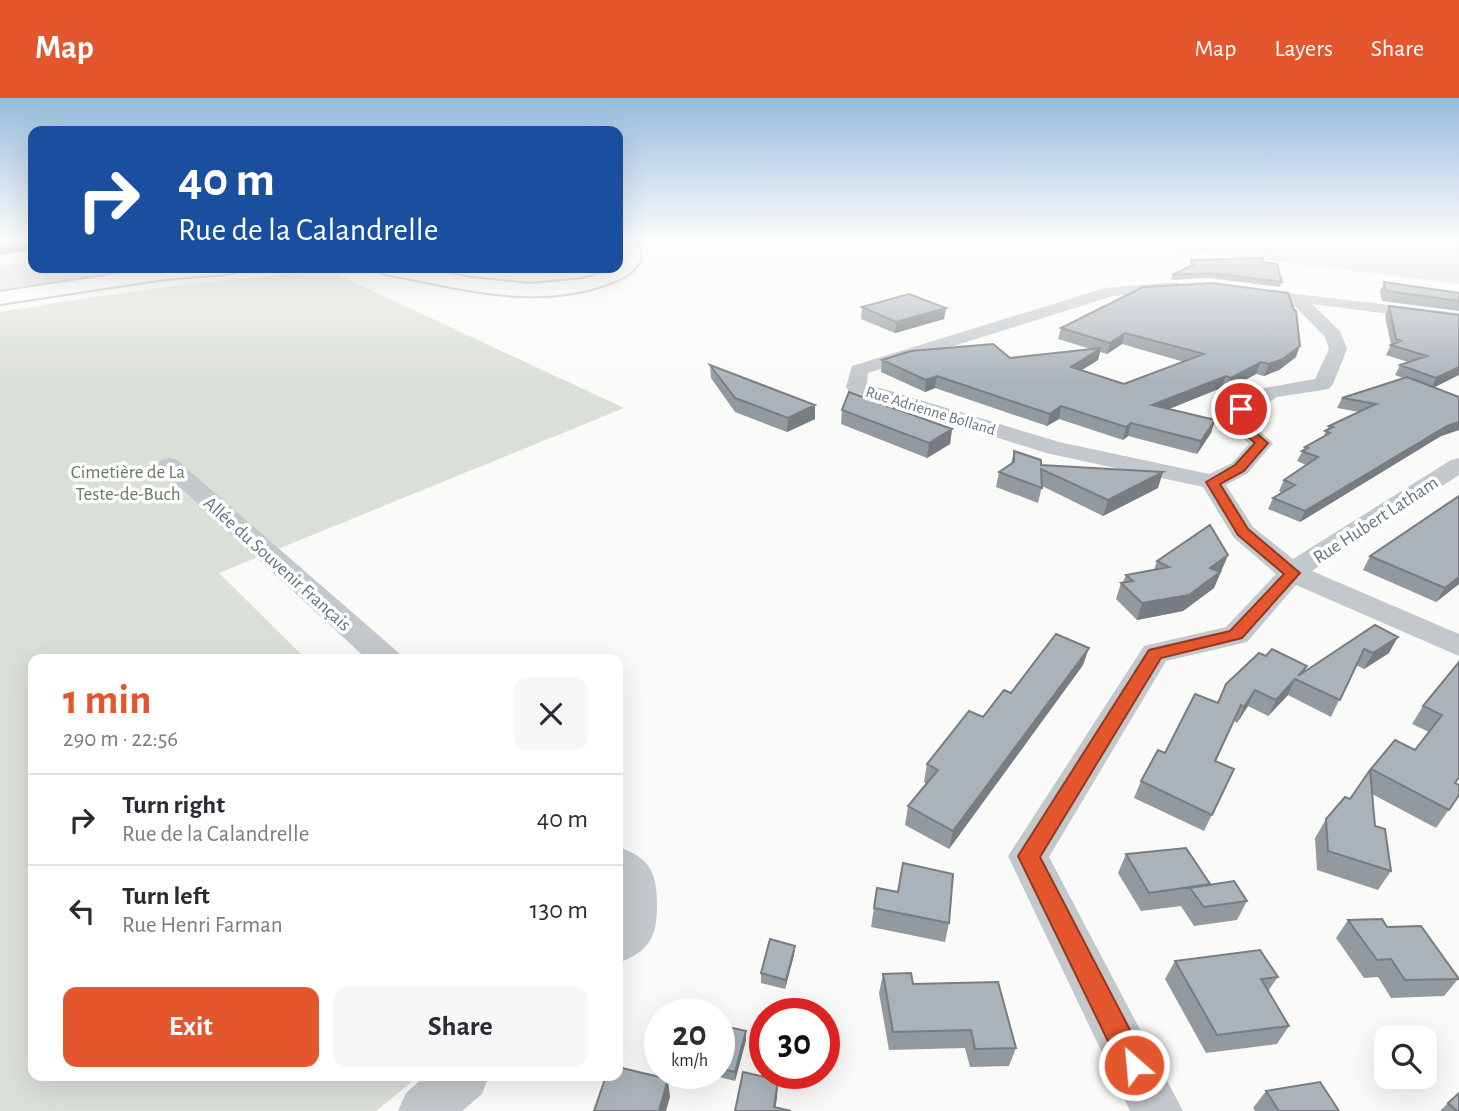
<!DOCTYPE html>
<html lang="en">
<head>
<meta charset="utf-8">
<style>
	body { margin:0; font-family:"Alegreya Sans",sans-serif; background:#f7f7f7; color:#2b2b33; height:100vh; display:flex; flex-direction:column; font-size:26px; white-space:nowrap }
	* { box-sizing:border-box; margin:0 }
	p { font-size:23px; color:#7c7c81 }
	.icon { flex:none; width:38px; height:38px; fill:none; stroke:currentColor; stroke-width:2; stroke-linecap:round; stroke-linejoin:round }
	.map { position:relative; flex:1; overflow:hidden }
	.panel { position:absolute; left:28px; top:556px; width:595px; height:427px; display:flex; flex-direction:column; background:#fff; border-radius:14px; box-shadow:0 7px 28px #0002 }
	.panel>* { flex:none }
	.guide { position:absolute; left:28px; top:28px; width:595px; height:147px; border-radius:14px; box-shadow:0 7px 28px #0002; background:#1a4fa0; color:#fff; overflow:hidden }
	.tools { position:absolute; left:1374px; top:928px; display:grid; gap:14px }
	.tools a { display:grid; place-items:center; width:63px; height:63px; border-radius:14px; background:#fff; box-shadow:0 7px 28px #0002; font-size:35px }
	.speed { position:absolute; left:644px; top:900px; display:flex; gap:14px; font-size:35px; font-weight:700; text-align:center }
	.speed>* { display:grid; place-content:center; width:91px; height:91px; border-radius:50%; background:#fff; box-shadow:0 7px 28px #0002; line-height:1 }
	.speed small { font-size:18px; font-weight:400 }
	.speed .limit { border:10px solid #d22; background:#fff; color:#111 }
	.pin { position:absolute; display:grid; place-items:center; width:60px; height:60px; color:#fff; margin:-30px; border:4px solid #fff; border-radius:50%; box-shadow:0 2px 7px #0007 }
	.me { position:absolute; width:77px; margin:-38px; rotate:333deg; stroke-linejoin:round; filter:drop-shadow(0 0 5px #0008) }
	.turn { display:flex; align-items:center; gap:24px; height:147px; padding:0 35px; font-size:32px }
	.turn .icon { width:91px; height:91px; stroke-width:2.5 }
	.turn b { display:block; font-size:49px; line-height:60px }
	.round { display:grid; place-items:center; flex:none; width:74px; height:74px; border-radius:14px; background:#f7f7f7 }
	.headline { display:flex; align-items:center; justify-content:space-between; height:119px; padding:0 35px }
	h1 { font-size:42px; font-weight:600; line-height:52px; color:#e4572e }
	.cta { display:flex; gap:14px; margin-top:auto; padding:14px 35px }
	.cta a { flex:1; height:80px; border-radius:14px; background:#e4572e; color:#fff; font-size:28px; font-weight:600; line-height:80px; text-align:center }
	.cta a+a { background:#f7f7f7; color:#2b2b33 }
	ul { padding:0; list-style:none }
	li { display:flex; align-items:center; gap:21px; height:91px; padding:0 35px; border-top:2px solid #e1e1e2 }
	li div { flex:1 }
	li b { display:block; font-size:26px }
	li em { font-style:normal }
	header { display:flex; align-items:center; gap:42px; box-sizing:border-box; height:98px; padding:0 35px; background:#e4572e; color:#fff }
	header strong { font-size:33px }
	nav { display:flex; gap:38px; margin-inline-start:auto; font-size:24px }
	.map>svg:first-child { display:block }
</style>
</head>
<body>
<header>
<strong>Map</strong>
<nav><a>Map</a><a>Layers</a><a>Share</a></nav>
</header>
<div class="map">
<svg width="1459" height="1013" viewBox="0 0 1459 1013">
	<rect width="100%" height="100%" fill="#fafaf8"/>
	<path fill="#dadfd7" d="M1118,143H1459V186Z
		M33,163V170H151L0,195V168Z
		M330,173L624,310L219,475L307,562H33V978H419L376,1013H0V214C111,195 218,181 330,173Z"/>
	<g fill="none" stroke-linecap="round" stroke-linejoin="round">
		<g stroke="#b5babe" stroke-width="4">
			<path id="primary" d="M620,143H638L641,159C636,174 624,180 610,185C536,213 460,190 386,176L379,174L376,170H417L471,180L530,186L583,181L618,170L622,159Z
				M156,170H239L236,174L229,176L164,181L0,206V194Z"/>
		</g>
		<path fill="#c3c8cc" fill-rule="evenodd" d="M1177,184L1185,189L1183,192L1113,198L868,275L867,286L1059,344L1209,376L1232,365L1249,346L1231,329L1230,311L1233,306L1264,290L1315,281L1329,251L1325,239L1290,203L1245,196L1243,193L1245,190L1459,215V225L1312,206L1340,233L1347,251L1333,286L1330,290L1323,292L1277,299L1252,314L1253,327L1273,345L1248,375L1226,387L1253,429L1293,461L1451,362L1459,360V377L1312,473L1459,536V558L1296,487L1247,544L1166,563L1049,759L1183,1013H1130L1008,758L1144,548L1226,529L1276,476L1234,440L1203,389L1046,355L849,293L846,289L852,268L1105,190Z
			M169,360L177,362L399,555L404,562H368L161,372L157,367L161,362Z
			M618,749C650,760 657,774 657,807C657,839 650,853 618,865Z
			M425,978H489L482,996L462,1013H398L406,995Z"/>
		<use href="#primary" fill="#fff" fill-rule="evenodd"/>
	</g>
	<path fill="#929a9f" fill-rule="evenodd" d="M1191,162L1262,164L1282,184L1280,189L1209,180L1171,182L1172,177L1190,168Z
		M1384,184L1459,195V213L1382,203L1380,193Z
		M1143,189L1296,259L1279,272L1264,278L1256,276L1227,292L1221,290L1169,311L1215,322L1211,335L1197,356L1128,338L1123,342L1059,321L1047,328L935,290L925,294L881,274L882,262L1010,260L1091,251L1058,241L1061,230ZM1122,246L1184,264L1124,286L1081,272L1098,262L1100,254L1107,256Z
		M1389,208L1459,217L1434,289L1459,299V332L1441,338L1300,424L1268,411L1273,400L1282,395L1279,393L1284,382L1306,367L1297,363L1305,349L1323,339L1329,328L1359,314L1337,310L1342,300L1403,280L1395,277L1400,267L1408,264L1386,257L1391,247L1385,218Z
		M862,209L946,210L944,221L895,235L861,221Z
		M710,267L815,321L787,334L735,314L711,280Z
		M842,312L952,331L950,346L927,360L841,326Z
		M1014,353L1041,367L1158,390L1103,418L1042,388L1038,405L996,389L999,374L1011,365Z
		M1228,457L1214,490L1183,513L1137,522L1116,501L1121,485L1123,484L1126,477L1154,472L1157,463Z
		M1370,458L1459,486L1436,504L1363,472Z
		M1375,527L1389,555L1364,571L1356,567L1331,619L1288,597L1268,618L1248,608L1237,625L1234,623L1216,663L1234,671L1204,733L1134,700L1141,683L1165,655L1266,558L1307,568L1304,574Z
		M1459,564L1455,685L1459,697L1436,730L1372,696L1375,728L1391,773L1378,792L1317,772L1315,740L1326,721L1350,701L1371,671L1415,652L1429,634L1412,626L1423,608Z
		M1083,567L949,751L905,727L908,708L927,686L924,684L927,666L983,619L1011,595Z
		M1126,756L1210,786L1247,803L1237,822L1194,828L1181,808L1141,813L1118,775Z
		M877,790L949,825L945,844L871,829Z
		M1348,822L1387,829L1459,880L1444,898L1391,900L1378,879L1364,880L1336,840Z
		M794,857L785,891L761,885V875Z
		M1175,863L1278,879L1268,893L1289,928L1277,946L1206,955L1165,881Z
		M883,876L913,886L1016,950L1009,968L970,969L965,950L889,952L879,895Z
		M719,927L746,942L735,983L707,976V975H719Z
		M1266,993L1339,1013H1255L1253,1010Z
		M1448,1005L1459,1013H1440Z"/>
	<path fill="#777d82" d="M33,145V151L0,157V151Z
		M946,210L944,221L895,235L896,224Z
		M1125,235L1122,246L1107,256L1110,245Z
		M1300,248L1296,259L1279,272L1264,278L1269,266Z
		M1101,250L1098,262L1068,281L1071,269Z
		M1261,264L1256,276L1227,292L1231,280Z
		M1459,269V277L1431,291L1436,280Z
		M937,278L935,290L925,294L926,282Z
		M1226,278L1221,290L1149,319L1152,307Z
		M815,307V321L787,334L788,320Z
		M1061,308L1059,321L1047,328L1050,316Z
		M1215,322L1211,335L1197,356L1201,343Z
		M1459,324V332L1441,338L1300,424L1305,413L1447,328Z
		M1131,325L1128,338L1123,342L1126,329Z
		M952,331L950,346L927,360L929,345Z
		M1163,374L1158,390L1103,418L1108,402Z
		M1228,457L1214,490L1183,513L1137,522L1142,505L1210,470Z
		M1459,479V486L1436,504L1445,490Z
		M1398,539L1389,555L1364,571L1373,555Z
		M1089,550L1083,567L949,751L953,733Z
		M1295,581L1288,597L1268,618L1276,602Z
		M1255,592L1248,608L1237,625L1244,609Z
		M795,848L794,857L785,891L786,882Z
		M746,933V942L735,983V974Z
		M668,981L670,999L666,1013H659Z
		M778,982L777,1000L775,1013L774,1009Z"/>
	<path fill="#aab3b9" stroke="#777d82" stroke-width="2" d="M0,143H33V145L0,151Z
		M1263,160L1262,164L1277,166L1282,184L1211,175L1172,177L1193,167L1191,162Z
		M1384,184L1459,195V203L1386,193Z
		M1212,185L1288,195L1294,212L1296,213L1300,248L1283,261L1269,266L1261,264L1231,280L1226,278L1152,307L1215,322L1201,343L1131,325L1126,329L1061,308L1050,316L937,278L926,282L882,262L911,253L993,246L1010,260L1101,250L1071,269L1124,286L1204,256L1125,235L1110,245L1061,230L1143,189Z
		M909,196L946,210L896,224L862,209Z
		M1389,208L1459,217V269L1436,280L1400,267L1427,258L1391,247L1401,243L1396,241Z
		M710,267L815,307L788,320L735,300Z
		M1407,279L1459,299V324L1447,328L1305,413L1273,400L1295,387L1284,382L1318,359L1302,353L1308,350L1305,349L1330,335L1325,333L1333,329L1329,328L1376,306L1342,300Z
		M849,294L952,331L929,345L842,312Z
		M1014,353L1041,362V367L1163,374L1108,402L1041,371L1042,390L999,374L1014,364Z
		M1459,398V479L1445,490L1370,458Z
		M1210,427L1228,457L1210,470L1220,474L1189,497L1142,505L1121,485L1133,483L1126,477L1169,469L1157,463Z
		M1375,527L1398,539L1373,555L1364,551L1340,602L1295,581L1276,602L1255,592L1244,609L1241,607L1215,663L1234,671L1212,717L1141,683L1158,652L1165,655L1195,596L1218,605L1226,586L1259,555L1266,558L1272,551L1307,568L1298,578Z
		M1056,536L1089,550L953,733L908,708L938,672L927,666L969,613L983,619L1004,592L1011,595Z
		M1459,564V679L1455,685L1459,687V697L1449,712L1371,671L1395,642L1415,652L1442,617L1423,608Z
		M1370,672L1375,728L1385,731L1391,773L1328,753L1326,721L1345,699L1350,701Z
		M1186,750L1210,786L1149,795L1126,756Z
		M903,765L953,776L949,825L874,810L877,790L898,794Z
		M1234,783L1247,803L1204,809L1190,790Z
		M1382,821L1387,829L1421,828L1459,881L1405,882L1391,861L1377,862L1348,822Z
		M770,841L795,848L786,882L761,875Z
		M1260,852L1278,879L1261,881L1289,928L1217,937L1175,863Z
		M911,875L913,886L998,884L1016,950L975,951L971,932L893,934L883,876Z
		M719,927L746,933L735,974L719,970Z
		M618,969L668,981L659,1013H594L606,978H618Z
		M743,974L778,982L774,1009L791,1013H735Z
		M1320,984L1339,1013H1279L1266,993Z
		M1459,995V1013H1457L1448,1005Z"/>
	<linearGradient id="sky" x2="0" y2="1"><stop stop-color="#96bcdc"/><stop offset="0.5" stop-color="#fdfdfc"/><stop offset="1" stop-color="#fdfdfc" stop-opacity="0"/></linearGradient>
	<rect width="1459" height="285" fill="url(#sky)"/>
	<path fill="#e4572e" stroke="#94391e" stroke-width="2" d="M1241,307L1247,311L1248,328L1268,345L1244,373L1220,386L1248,431L1300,475L1242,540L1161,560L1040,759L1143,957L1147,967L1143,976L1134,980L1124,976L1018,758L1149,552L1230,533L1284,476L1238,437L1206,384L1235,367L1255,345L1236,329V311Z"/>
	<g text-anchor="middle" stroke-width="7" stroke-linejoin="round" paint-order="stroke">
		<g font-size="16" fill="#657683" stroke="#fff">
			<text transform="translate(931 312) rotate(17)" y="6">Rue Adrienne Bolland</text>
		</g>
		<g font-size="19" fill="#687a64" stroke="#fff">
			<text x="128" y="380">Cimetière de La<tspan x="128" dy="22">Teste-de-Buch</tspan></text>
		</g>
		<g font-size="19" fill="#657683" stroke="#fff">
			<text transform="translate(1375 421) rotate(-33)" y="7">Rue Hubert Latham</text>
			<text transform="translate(278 465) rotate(42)" y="7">Allée du Souvenir Français</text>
		</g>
	</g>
</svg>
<div class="tools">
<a><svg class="icon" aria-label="search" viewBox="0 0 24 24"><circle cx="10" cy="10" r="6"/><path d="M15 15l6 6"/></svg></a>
</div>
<div class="speed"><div>20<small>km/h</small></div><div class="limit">30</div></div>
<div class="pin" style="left:1241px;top:311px;background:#d93025"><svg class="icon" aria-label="arrive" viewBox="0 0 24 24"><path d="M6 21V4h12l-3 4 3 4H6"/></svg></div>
<svg class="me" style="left:1134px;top:967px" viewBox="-20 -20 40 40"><circle r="17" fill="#e4572e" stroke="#fff" stroke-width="3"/><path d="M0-11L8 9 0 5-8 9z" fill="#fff"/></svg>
<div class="guide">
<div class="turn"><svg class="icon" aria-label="right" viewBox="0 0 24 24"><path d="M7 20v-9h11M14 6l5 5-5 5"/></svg><div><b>40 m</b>Rue de la Calandrelle</div></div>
</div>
<section class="panel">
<div class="headline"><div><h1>1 min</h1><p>290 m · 22:56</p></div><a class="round"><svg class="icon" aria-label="close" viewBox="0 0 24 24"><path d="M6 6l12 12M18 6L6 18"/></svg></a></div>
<ul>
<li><svg class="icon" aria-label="right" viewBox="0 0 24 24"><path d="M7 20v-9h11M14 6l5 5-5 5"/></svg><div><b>Turn right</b><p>Rue de la Calandrelle</p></div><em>40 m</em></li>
<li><svg class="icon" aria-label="left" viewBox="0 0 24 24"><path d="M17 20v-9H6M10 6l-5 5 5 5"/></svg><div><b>Turn left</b><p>Rue Henri Farman</p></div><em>130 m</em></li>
</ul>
<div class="cta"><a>Exit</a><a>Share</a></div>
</section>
</div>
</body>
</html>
